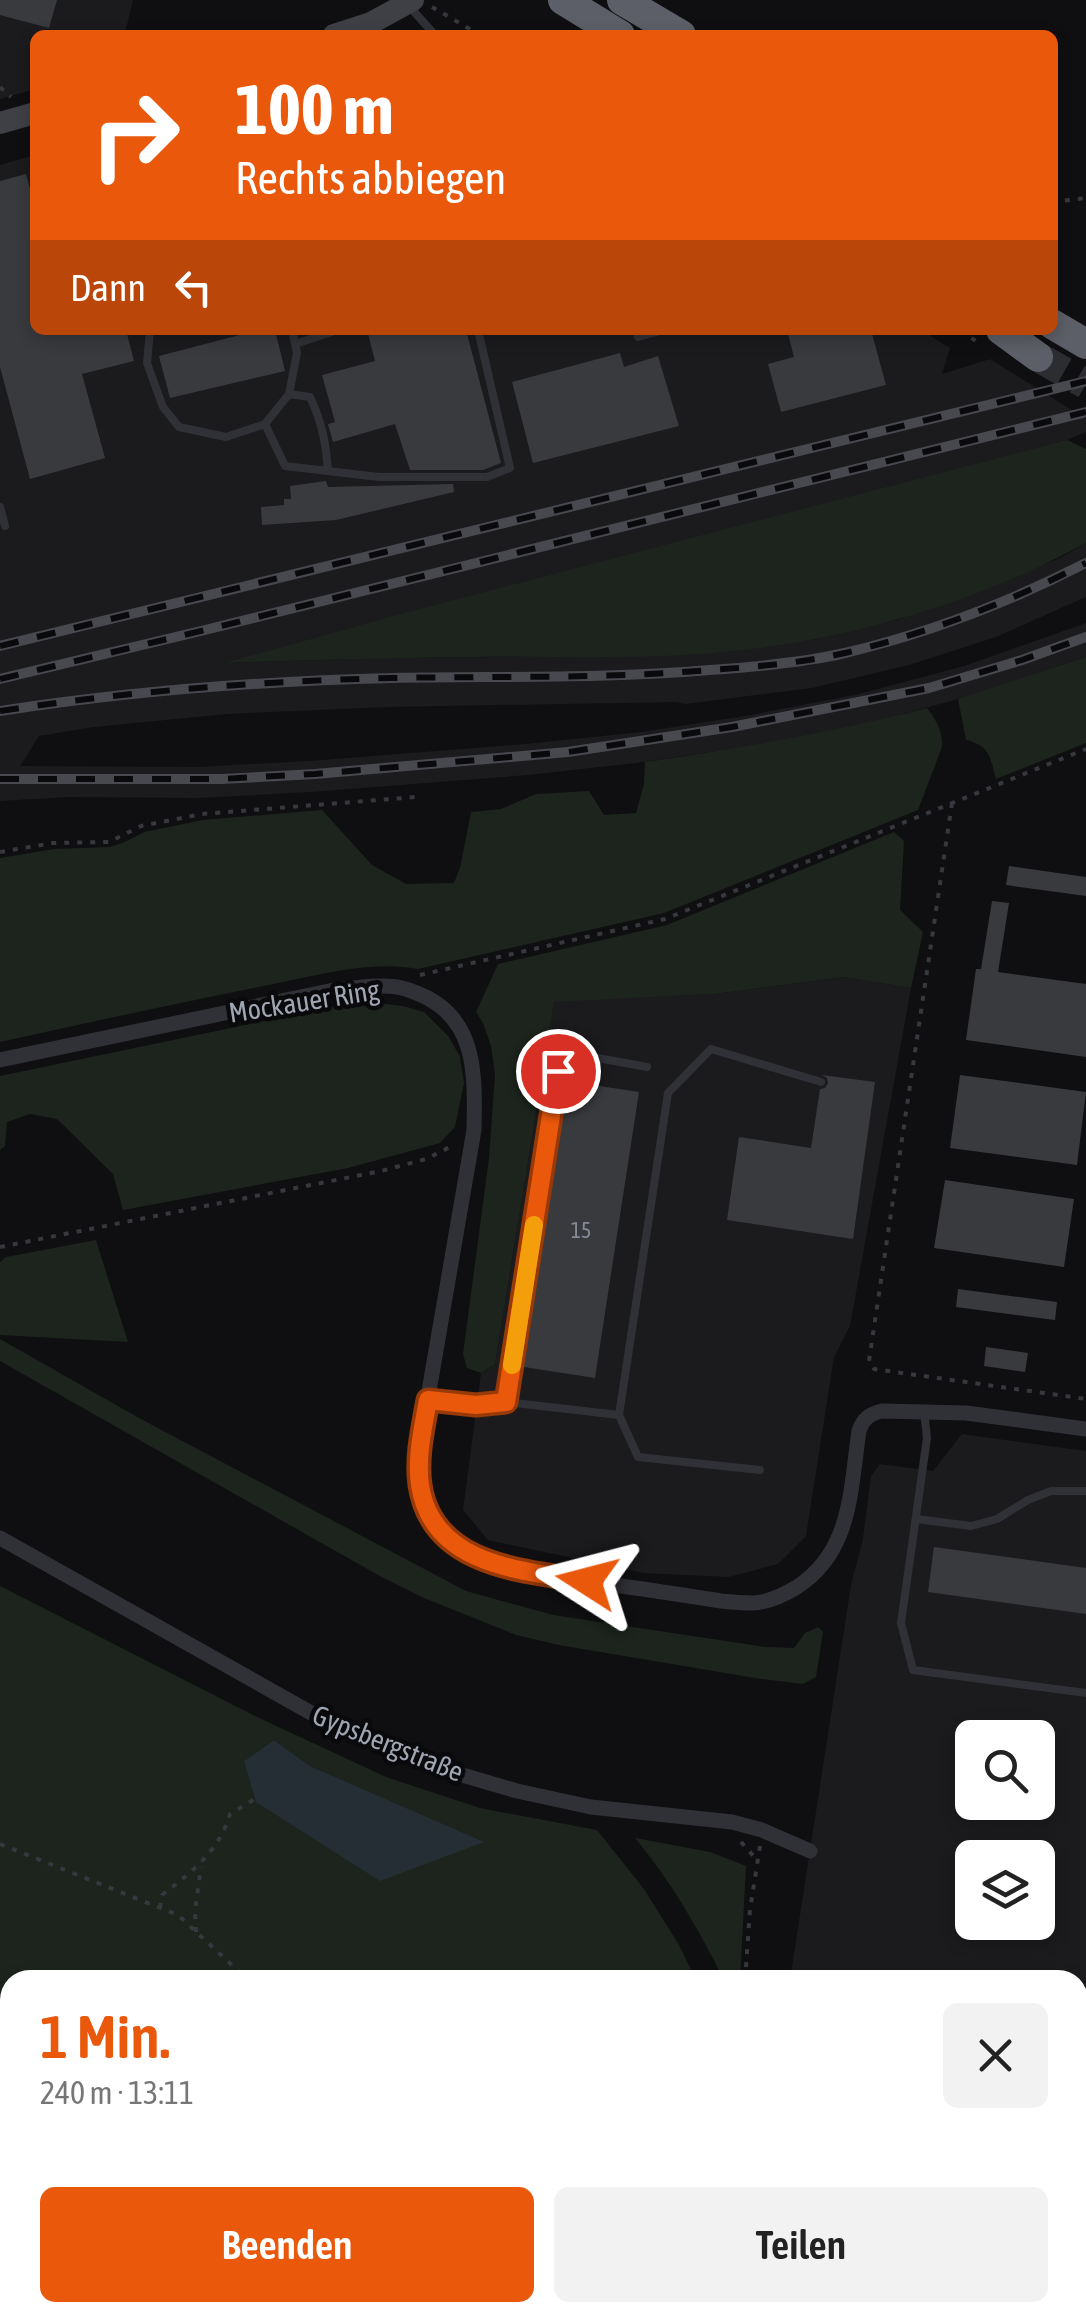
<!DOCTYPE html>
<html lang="de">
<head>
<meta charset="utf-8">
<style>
	body { margin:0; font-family:"Asap Condensed",sans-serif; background:#f2f2f2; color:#222; height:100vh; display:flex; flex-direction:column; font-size:38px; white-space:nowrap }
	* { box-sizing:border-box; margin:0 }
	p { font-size:32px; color:#767676 }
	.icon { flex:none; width:55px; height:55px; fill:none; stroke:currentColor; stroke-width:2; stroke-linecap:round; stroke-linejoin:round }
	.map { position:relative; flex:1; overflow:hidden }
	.details { position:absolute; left:0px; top:1970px; width:1088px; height:352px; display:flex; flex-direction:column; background:#fff; border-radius:30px 30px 0 0; box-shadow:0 5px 15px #0003 }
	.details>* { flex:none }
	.hud { position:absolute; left:30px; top:30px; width:1028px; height:305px; border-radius:15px; box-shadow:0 5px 15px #0003; background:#ea580c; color:#fff; overflow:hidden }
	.fabs { position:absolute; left:955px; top:1720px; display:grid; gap:20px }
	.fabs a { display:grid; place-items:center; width:100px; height:100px; border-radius:15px; background:#fff; box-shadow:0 5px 15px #0003; font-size:50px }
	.pin { position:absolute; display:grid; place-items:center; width:85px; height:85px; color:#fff; margin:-42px; border:5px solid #fff; border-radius:50%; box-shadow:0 2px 10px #0007 }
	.me { position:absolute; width:110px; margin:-55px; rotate:279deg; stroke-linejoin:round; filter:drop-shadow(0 0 8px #0008) }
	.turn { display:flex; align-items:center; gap:35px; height:210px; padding:0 40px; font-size:45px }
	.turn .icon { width:130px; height:130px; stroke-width:2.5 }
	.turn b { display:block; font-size:70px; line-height:85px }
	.then { display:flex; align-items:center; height:95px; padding:0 40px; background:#0003; gap:20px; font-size:38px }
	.round { display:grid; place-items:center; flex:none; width:105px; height:105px; border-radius:15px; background:#f2f2f2 }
	.overview { display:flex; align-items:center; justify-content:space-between; height:170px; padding:0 40px }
	h1 { font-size:60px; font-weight:600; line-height:75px; color:#ea580c }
	.button { display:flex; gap:20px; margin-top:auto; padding:20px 40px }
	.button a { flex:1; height:115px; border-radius:15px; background:#ea580c; color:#fff; font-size:40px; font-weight:600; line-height:115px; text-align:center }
	.button a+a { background:#f2f2f2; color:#222 }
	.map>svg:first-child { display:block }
</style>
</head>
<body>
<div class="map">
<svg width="1086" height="2322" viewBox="0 0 1086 2322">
	<rect width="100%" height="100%" fill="#0f0f11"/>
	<path fill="#1b1b1e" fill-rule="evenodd" d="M0,0H133L126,29L129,35H35V89L0,99Z
		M35,155V330H921L950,348L942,374L990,359L1086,419V432L1067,440L231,663L381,658L637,656L725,652L811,640L897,620L1060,558L1086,543V597L996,637L909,665L812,688L686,704L676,702L387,707L228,714L94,727L39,736L20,766L198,767L309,761L526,744L641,732L751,715L859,694L964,666L1086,623V657L973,695L866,724L756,745L645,762L528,775L311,792L199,798L68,797L0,801V165Z
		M844,977L911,988L850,1326L834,1357L806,1536L778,1564L729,1577L643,1573L488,1540L463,1510L481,1373L495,1364L554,1001L714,994Z
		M962,1434L1086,1451V2322H754L756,2312H1078V1980H790L851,1585L863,1538L871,1476L880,1464L933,1471ZM972,1738H1038V1802H972ZM972,1858H1038V1922H972Z"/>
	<path fill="#1c241d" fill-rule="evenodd" d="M1067,440L1086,449V543C976,603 850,640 725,652C643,660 558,656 475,657C392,658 308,660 225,663L393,616Z
		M1086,657V743L996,779C990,758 991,746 966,740L958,699Z
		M927,708C936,720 943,731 942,747L918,810L664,913L418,969C370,960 320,975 273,984C182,1002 91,1022 0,1042V858L54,849L110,847L125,842L144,832L203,820L322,810L372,865L406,884L454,883L460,868L471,812L501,809L536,794L589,791L604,815L636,813L644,784L645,762C740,748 834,732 927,708Z
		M894,832L904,841L900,910L923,932L911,988L844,977L714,994L554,1002L495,1364L481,1373L467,1368L463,1354L489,1158L495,1074L491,1046L483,1023L476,1012L498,964L667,925Z
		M378,1003L403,1006L424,1012L449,1037L460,1057L464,1083L455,1127L440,1143L348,1168L123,1210L113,1174L57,1119L30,1114L7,1122L5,1146L0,1150V1076L337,1006Z
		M96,1240L128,1342L0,1335V1262L6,1257Z
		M0,1339L139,1418L466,1591L553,1615L766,1647L794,1648L805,1633L818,1627L823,1632L816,1677L803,1684L761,1679L559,1645L516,1635L469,1616L424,1598L378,1575L0,1361Z
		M0,1586L255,1716L386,1777L480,1808L597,1830L644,1889L679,1945L696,1980H10V2234L0,2233ZM274,1740L310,1766L482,1842L244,1761Z
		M635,1838L710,1852L746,1866L740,1980H724C698,1928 672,1883 635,1838Z
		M0,2257L10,2258V2312L186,2313L184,2322H0Z
		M215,2312H680V2313L674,2322H213Z"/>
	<path fill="#262e35" d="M274,1740L310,1766L484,1842L380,1881L256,1802L244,1761Z"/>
	<path fill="#393a3e" d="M0,0H57L49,28L0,15Z
		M26,174L35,206V330H126L134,361L82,374L105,458L30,479L0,367V181Z
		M259,330H275L285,371L170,398L159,356Z
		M367,330H466L501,463L483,470H410L395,424L333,442L328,424L335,422L322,375L375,361Z
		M787,330H871L886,385L781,412L768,364L794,357Z
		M620,353L624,367L658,356L679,426L533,463L512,382Z
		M326,481L328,487L453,484L454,492L336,520L262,525L261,507L284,505V499H291L290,486Z
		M1009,866L1086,877V896L1006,885Z
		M992,901L1009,903L998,972L1086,984V1057L966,1040L976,969H981Z
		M822,1075L875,1082L853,1239L727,1220L739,1137L811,1148L820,1089L825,1088L828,1083L827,1078Z
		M960,1075L1086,1092L1077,1165L950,1148Z
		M567,1081L639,1092L595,1378L524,1367Z
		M945,1180L1074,1199L1064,1267L934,1248Z
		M958,1289L1057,1302L1055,1320L956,1307Z
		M986,1347L1028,1353L1025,1372L984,1366Z
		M934,1547L1086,1568V1614L928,1592Z"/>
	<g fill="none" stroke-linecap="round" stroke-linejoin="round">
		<path stroke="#2c2d31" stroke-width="30" stroke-dasharray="30 15" stroke-linecap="butt" d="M1038,357L1086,384"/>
		<path stroke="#36383d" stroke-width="4" stroke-dasharray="5 8" stroke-linecap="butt" d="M432,7L480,35
			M0,87L11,97
			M1052,202L1086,198
			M961,330L981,345
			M952,803L869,1361L874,1369L1086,1399
			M0,852L53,843L109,842L141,826L202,814L416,797
			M420,975L665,919L1086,749
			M0,1247L381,1171L426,1159L454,1145
			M741,1842L758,1861
			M0,1844L178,1915L248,1980
			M160,1908L162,1895C192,1872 219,1851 230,1814L255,1799
			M196,1932L195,1911L201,1867
			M745,1980L750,1910L760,1846
			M430,2322L431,2312
			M695,2322L696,2312"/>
		<path stroke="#303136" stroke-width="8" d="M408,5L435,35
			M150,330L147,363L163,407L179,427L226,437L265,424L289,394L297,353L292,330
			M636,330L638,337L664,330
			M295,344L338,330
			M289,394L310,397C322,422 326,444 328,471
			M265,424L285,466L379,477H487L510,468L478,330
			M0,507L5,526
			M428,1401L476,1405L506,1402L619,1415L668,1093L711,1049L821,1082
			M506,1402L559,1071L581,1055L647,1067
			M924,1411L927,1438L901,1623L913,1670L1086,1693
			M619,1415L638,1457L760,1470
			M916,1519L971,1526L997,1519L1028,1500L1051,1491H1086
			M1078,2224L1086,2164
			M0,2246L10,2247
			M194,2322L196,2312
			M1064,2322L1065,2312"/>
		<path stroke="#303136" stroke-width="15" d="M0,1060L334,990C355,988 376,984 397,987C405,988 412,991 419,994C478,1018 475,1077 474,1130L419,1449C420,1477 421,1507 438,1531C468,1570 560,1576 606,1584C644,1589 683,1595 721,1601C731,1602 742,1603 753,1603C769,1602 784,1595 797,1587C852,1551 850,1491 859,1431C863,1419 869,1414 882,1411L966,1413L1086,1429
			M0,1538L345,1732L452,1772L517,1791L591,1807L732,1822L762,1830L810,1851"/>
		<path stroke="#3e4046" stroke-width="22" d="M334,35L371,23L413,0
			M0,123L35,113"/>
		<path stroke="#5c5f67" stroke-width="30" d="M563,0L620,35
			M622,0L681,35
			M1052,324L1086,344
			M1001,330L1038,357"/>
		<g stroke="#47494f" stroke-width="10">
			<path id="rail" d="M0,646L1086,381
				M0,679L205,630L1086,412
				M0,711C130,691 261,681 392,678C498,676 604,679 710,670C755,667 801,663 845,653C929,633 1010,602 1086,563
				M0,779H221L315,774L568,752L732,727L929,688L1022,660L1086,637"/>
		</g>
		<use href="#rail" stroke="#0a0a0c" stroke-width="6" stroke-dasharray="19" stroke-linecap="butt"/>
	</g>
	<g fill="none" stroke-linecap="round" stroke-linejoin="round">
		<g stroke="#983908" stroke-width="25">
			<path id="route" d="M558,1071L506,1402L476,1405L428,1400C423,1428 416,1457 420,1485C432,1566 523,1571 587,1581"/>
		</g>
		<use href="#route" stroke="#ea580c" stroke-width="18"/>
		<path stroke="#f59e0b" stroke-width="18" d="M512,1365L534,1225"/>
	</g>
	<g text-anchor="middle" stroke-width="9" stroke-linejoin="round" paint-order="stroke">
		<g font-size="22" fill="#868a95">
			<text x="581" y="1238">15</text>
		</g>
		<g font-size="28" fill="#a0a5b2" stroke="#0a0a0c">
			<text transform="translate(304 1001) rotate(-9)" y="10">Mockauer Ring</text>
			<text transform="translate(388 1743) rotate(22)" y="10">Gypsbergstraße</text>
		</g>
	</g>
</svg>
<div class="fabs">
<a><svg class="icon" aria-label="search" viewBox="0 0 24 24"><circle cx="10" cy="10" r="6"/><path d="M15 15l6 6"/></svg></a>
<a><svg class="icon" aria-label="layers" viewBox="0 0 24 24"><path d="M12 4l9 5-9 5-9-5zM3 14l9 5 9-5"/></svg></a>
</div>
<div class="pin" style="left:558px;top:1071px;background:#d93025"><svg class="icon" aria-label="arrive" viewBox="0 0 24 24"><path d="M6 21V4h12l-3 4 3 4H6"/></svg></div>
<svg class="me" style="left:587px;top:1581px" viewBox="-20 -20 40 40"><path d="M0-17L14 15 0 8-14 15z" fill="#ea580c" stroke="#fff" stroke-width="4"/></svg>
<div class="hud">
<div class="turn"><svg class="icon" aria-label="right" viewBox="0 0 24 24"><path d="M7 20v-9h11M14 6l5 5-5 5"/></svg><div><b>100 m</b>Rechts abbiegen</div></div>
<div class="then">Dann<svg class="icon" aria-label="left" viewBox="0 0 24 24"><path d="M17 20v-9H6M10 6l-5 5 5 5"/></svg></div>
</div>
<section class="details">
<div class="overview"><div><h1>1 Min.</h1><p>240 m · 13:11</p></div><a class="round"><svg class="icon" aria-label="close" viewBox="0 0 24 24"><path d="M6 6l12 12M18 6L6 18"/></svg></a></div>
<div class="button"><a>Beenden</a><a>Teilen</a></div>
</section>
</div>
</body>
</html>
